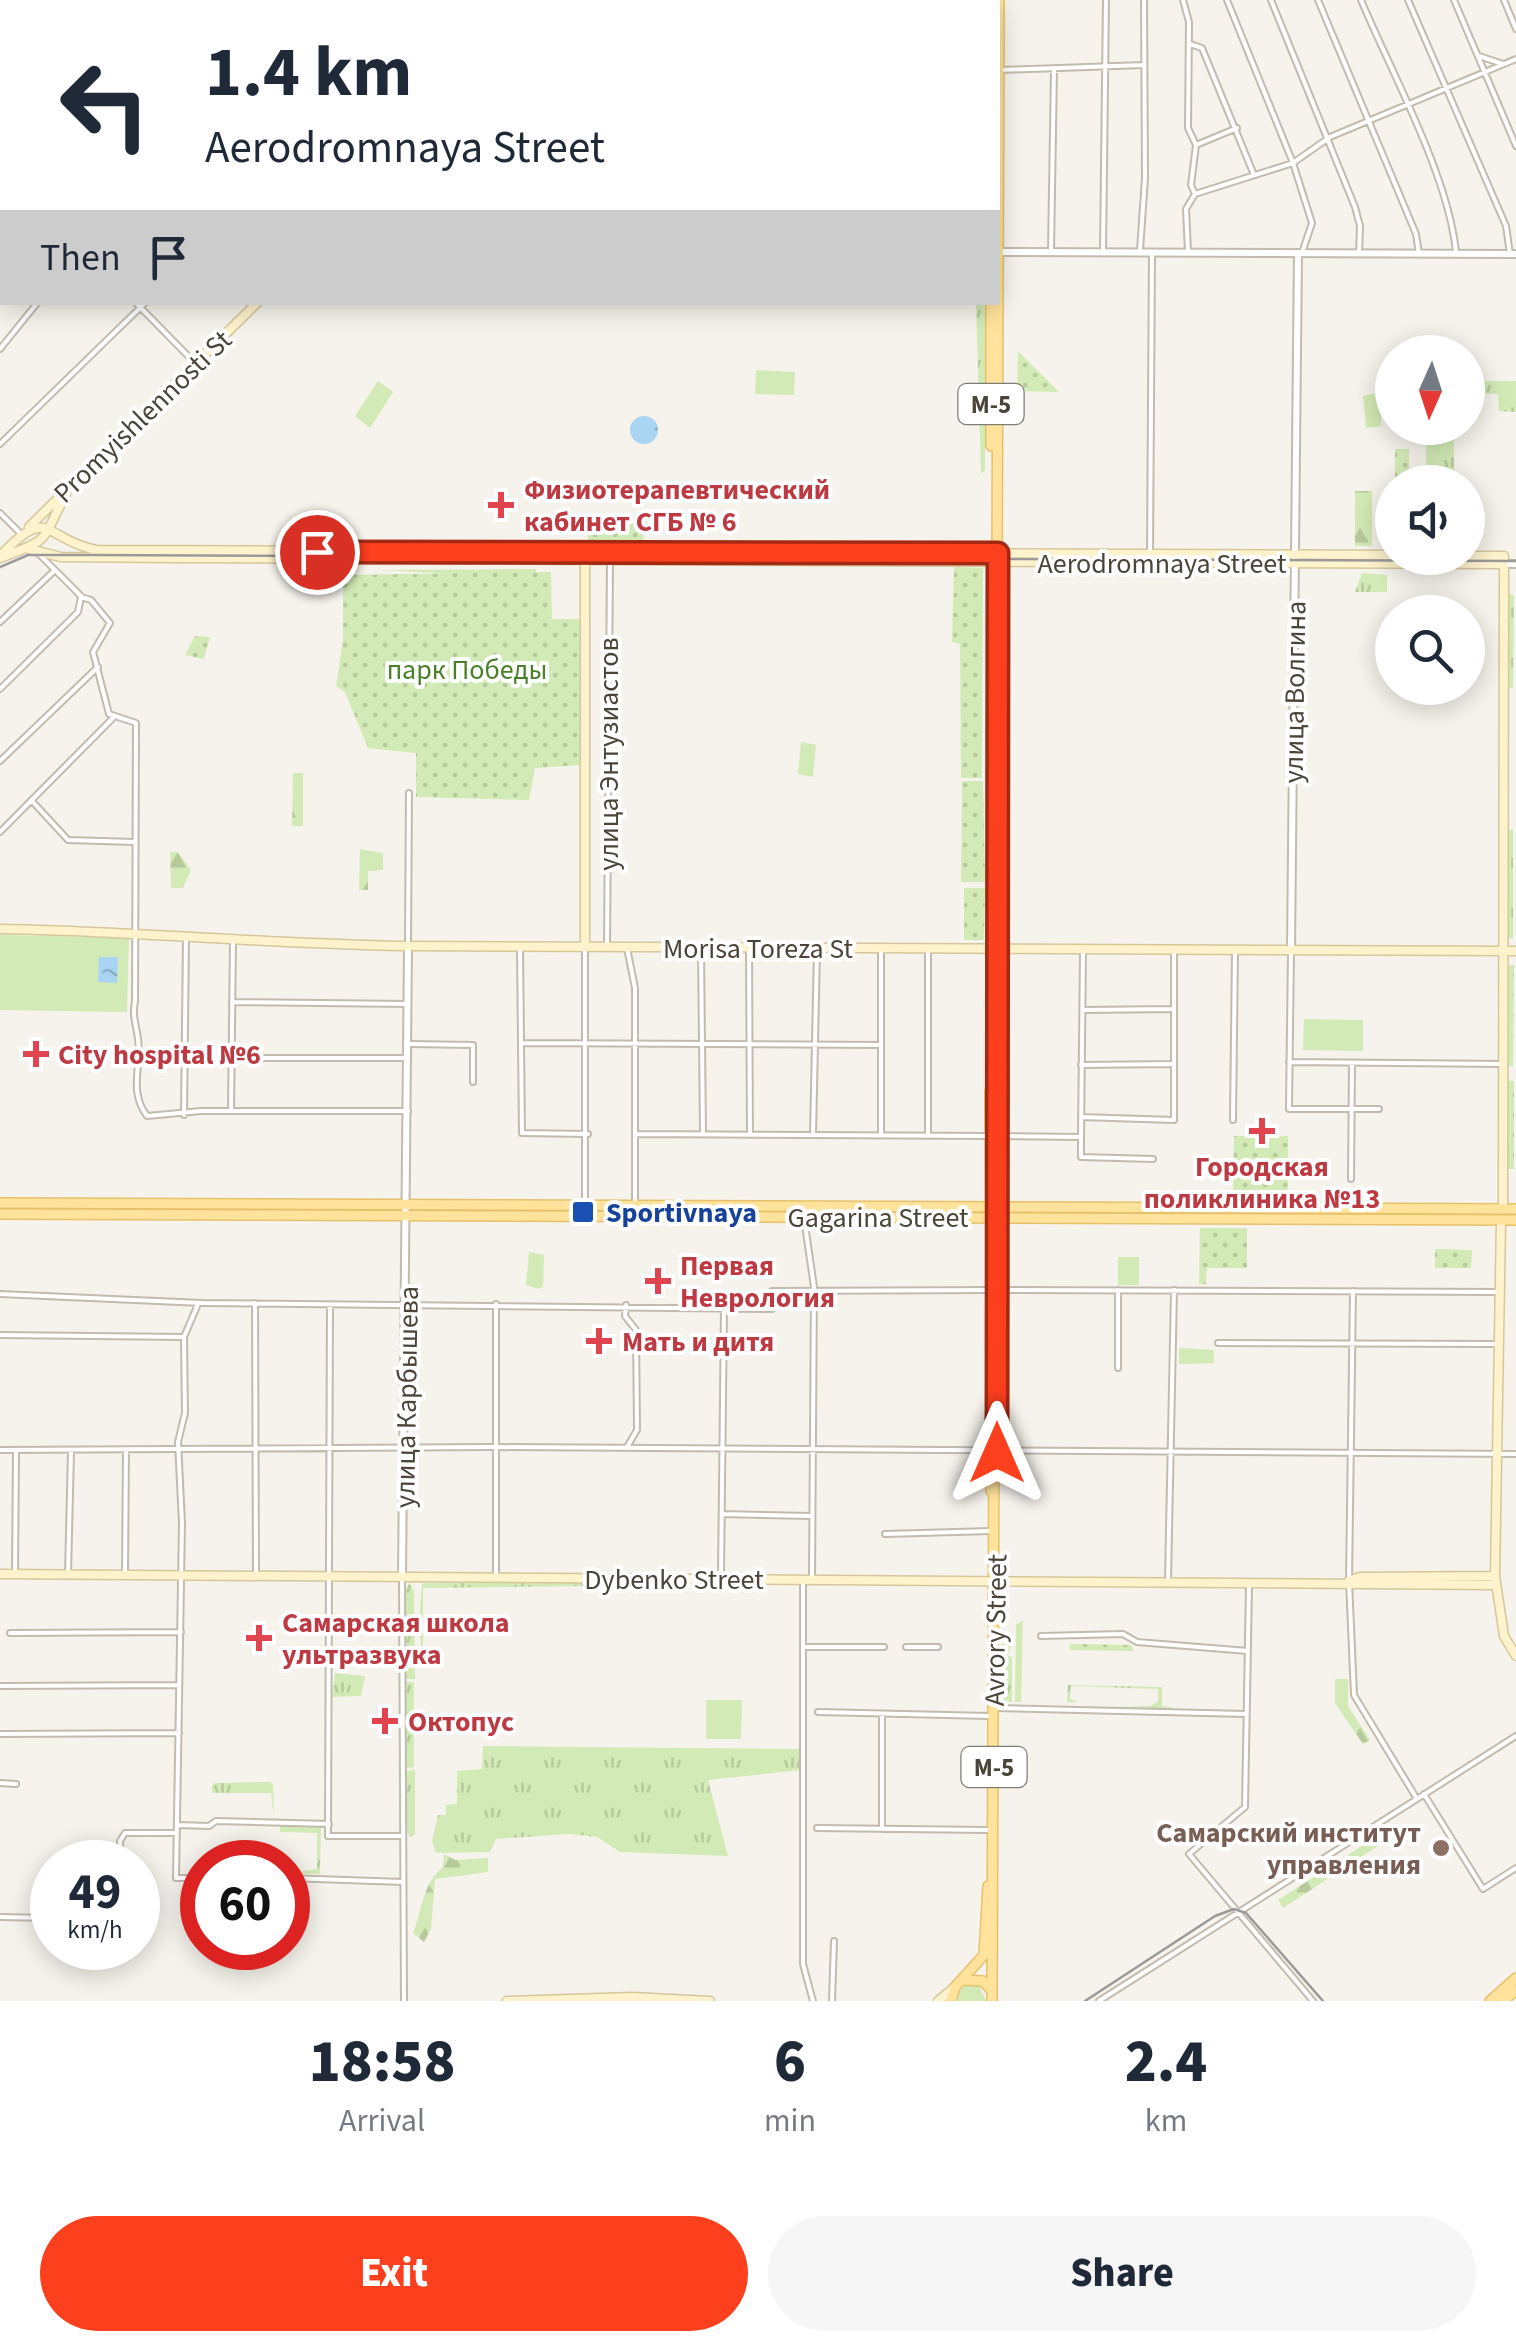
<!DOCTYPE html>
<html lang="en">
<head>
<meta charset="utf-8">
<style>
	body { margin:0; font-family:"Source Sans 3",sans-serif; background:#f6f6f7; color:#1f2937; height:100vh; display:flex; flex-direction:column; font-size:38px; white-space:nowrap }
	* { box-sizing:border-box; margin:0 }
	p { font-size:32px; color:#747a83 }
	.icon { flex:none; width:55px; height:55px; fill:none; stroke:currentColor; stroke-width:2; stroke-linecap:round; stroke-linejoin:round }
	.map { position:relative; height:2001px; overflow:hidden }
	.details { display:flex; flex-direction:column; background:#fff; flex:1 }
	.details>* { flex:none }
	.banner { position:absolute; left:0px; top:0px; width:1000px; height:305px; box-shadow:0 5px 25px #0003; background:#fff; color:#1f2937; overflow:hidden }
	.needle { width:65px; rotate:183deg }
	.tools { position:absolute; left:1375px; top:335px; display:grid; gap:20px }
	.tools a { display:grid; place-items:center; width:110px; height:110px; border-radius:50%; background:#fff; box-shadow:0 5px 25px #0003; font-size:50px }
	.speed { position:absolute; left:30px; top:1840px; display:flex; gap:20px; font-size:50px; font-weight:700; text-align:center }
	.speed>* { display:grid; place-content:center; width:130px; height:130px; border-radius:50%; background:#fff; box-shadow:0 5px 25px #0003; line-height:1 }
	.speed small { font-size:25px; font-weight:400 }
	.speed .limit { border:15px solid #d22; background:#fff; color:#111 }
	.pin { position:absolute; display:grid; place-items:center; width:85px; height:85px; color:#fff; margin:-42px; border:5px solid #fff; border-radius:50%; box-shadow:0 2px 10px #0007 }
	.me { position:absolute; width:110px; margin:-55px; rotate:0deg; stroke-linejoin:round; filter:drop-shadow(0 0 8px #0008) }
	.turn { display:flex; align-items:center; gap:35px; height:210px; padding:0 40px; font-size:45px }
	.turn .icon { width:130px; height:130px; stroke-width:2.5 }
	.turn b { display:block; font-size:70px; line-height:85px }
	.then { display:flex; align-items:center; height:95px; padding:0 40px; background:#0003; gap:20px; font-size:38px }
	.eta { display:flex; justify-content:space-evenly; align-items:center; height:170px; text-align:center }
	.eta b { font-size:60px; font-weight:800; line-height:70px }
	.action { display:flex; gap:20px; margin-top:auto; padding:20px 40px }
	.action a { flex:1; height:115px; border-radius:60px; background:#fc3f1d; color:#fff; font-size:40px; font-weight:800; line-height:115px; text-align:center }
	.action a+a { background:#f6f6f7; color:#1f2937 }
	.map>svg:first-child { display:block }
</style>
</head>
<body>
<div class="map">
<svg width="1516" height="2001" viewBox="0 0 1516 2001">
	<defs>
		<pattern id="grass-tufts" width="24" height="20" patternUnits="userSpaceOnUse" patternTransform="scale(2.5)"><rect width="24" height="20" fill="#d2eab5"/><path d="M3 7l-1-3M5 7V3M7 7l1-3M15 17l-1-3M17 17v-4M19 17l1-3" fill="none" stroke="#b6ca9c"/></pattern>
		<pattern id="forest-firs" width="22" height="20" patternUnits="userSpaceOnUse" patternTransform="scale(2.5)"><rect width="22" height="20" fill="#d2eab5"/><path d="M5 1l3.5 6h-7zM16 11l3.5 6h-7z" fill="#b6ca9c"/></pattern>
		<pattern id="park-dots" width="8" height="8" patternUnits="userSpaceOnUse" patternTransform="scale(2.5)"><rect width="8" height="8" fill="#d2eab5"/><path d="M2 2h.1M6 6h.1" fill="none" stroke="#b6ca9c" stroke-width="1.8" stroke-linecap="round"/></pattern>
		<pattern id="water-ripples" width="26" height="14" patternUnits="userSpaceOnUse" patternTransform="scale(2.5)"><rect width="26" height="14" fill="#a9d4f2"/><path d="M2 4q2-2 4 0t4 0M15 11q2-2 4 0t4 0" fill="none" stroke="#8caec5"/></pattern>
	</defs>
	<rect width="100%" height="100%" fill="#f6f3ec"/>
	<path fill="url(#grass-tufts)" d="M976,303H985V470L981,474Z
		M1468,381H1516V412L1499,411L1498,394L1468,393Z
		M1426,428H1454V482H1426Z
		M536,569V578L380,570Z
		M1362,573L1387,575V592H1355Z
		M1510,593L1514,596L1513,688H1505L1506,596Z
		M1505,830H1513V938H1504Z
		M0,1207L167,1208L0,1211Z
		M173,1208H383L385,1210L173,1211Z
		M416,1208L623,1209L624,1211H416Z
		M657,1210H973L974,1212L658,1213Z
		M1013,1211L1488,1212L1489,1214H1013Z
		M409,1582L414,1591L415,1679H406L405,1592Z
		M422,1583H593L594,1586L423,1588V1668L419,1624Z
		M1023,1620L1021,1702H1015L1016,1625Z
		M1001,1644H1012L1008,1656L1012,1657V1702L1000,1701Z
		M335,1673L365,1676L361,1696L332,1697Z
		M405,1682H414V1767L405,1768Z
		M1068,1685L1162,1687V1706L1172,1707V1713L1167,1708H1071L1151,1706L1158,1701V1689L1071,1686L1070,1699L1078,1702H1067Z
		M483,1746L800,1749V1770L708,1780L728,1856L620,1852L597,1837L569,1834L496,1839L490,1852L436,1853L432,1841L438,1815H446V1805L457,1804V1771L482,1769Z
		M415,1770V1834L411,1837L406,1831V1771Z
		M270,1782L273,1785L274,1816L271,1793H213L211,1789L214,1783Z
		M280,1825L321,1827L320,1874L289,1873L317,1869V1833L280,1832Z
		M978,1983L986,2001H955L964,1984Z"/>
	<path fill="url(#forest-firs)" d="M1355,491H1372V546H1355Z
		M293,773H303V826H292Z
		M360,849L383,853V870L368,871V890H359Z
		M170,852H178L191,870L183,888H171Z
		M1335,1679H1348V1706L1370,1740L1363,1744L1335,1703Z
		M1379,1835L1384,1842L1283,1908L1278,1900Z
		M444,1854L455,1860L488,1858V1872L435,1879L431,1929L424,1942L413,1933C423,1909 422,1884 443,1867Z"/>
	<path fill="url(#park-dots)" d="M1018,351L1059,392L1017,391Z
		M1395,449H1409V482H1395Z
		M588,517L651,519V535H644L643,542L588,541Z
		M954,567L983,568L982,778H961L960,644L952,642Z
		M551,572L552,619H580L581,765L535,768L529,800L416,797V753L368,748L345,692L336,686L343,640V575Z
		M195,636L210,637L204,659L185,655Z
		M962,781H983L985,882H961Z
		M964,888H985L984,940H964Z
		M1504,965H1514L1513,1066H1504Z
		M1505,1080L1514,1081V1169H1505Z
		M1234,1136H1288V1196H1233Z
		M1200,1228H1247V1268H1207L1206,1284H1199Z
		M1435,1249L1472,1250L1471,1268H1435Z
		M1070,1644L1131,1645L1134,1651L1070,1650Z"/>
	<path fill="#d2eab5" d="M756,370L795,372L794,395L755,394Z
		M378,381L393,392L370,428L355,416Z
		M1377,393L1381,398V426L1366,428L1363,396Z
		M801,742L816,745L813,777L798,774Z
		M0,935L129,938L127,1012L0,1010Z
		M1304,1019L1363,1020V1051L1303,1050Z
		M529,1252L544,1255L543,1286L539,1289L526,1285Z
		M1118,1257H1139V1285H1118Z
		M1179,1348L1214,1350V1363L1179,1364Z
		M706,1700H742L741,1739H706Z"/>
	<path fill="url(#water-ripples)" d="M630 430a14 14 0 1 1 28 0a14 14 0 1 1-28 0Z
		M99,957H118L117,983L98,982Z"/>
	<g fill="none" stroke-linecap="round" stroke-linejoin="round">
		<g stroke="#c2bbae" stroke-width="8">
			<path id="minor" d="M49,0L52,2
				M146,0L148,2
				M255,0L257,2
				M364,0L367,2
				M473,0L476,2
				M582,0L584,2
				M712,0V2
				M1183,0L1189,22L1188,128L1196,145L1191,185L1195,194
				M1227,0L1293,163L1312,223L1302,253
				M1271,0L1355,207L1360,226L1359,253
				M1318,0L1416,234L1419,254
				M1361,0C1392,74 1448,174 1456,252
				M1408,0L1506,226L1510,254
				M1454,0L1516,146
				M1504,0L1516,29
				M107,2L109,0
				M166,2L169,0
				M326,2L328,0
				M636,2L639,0
				M767,2V0
				M817,2V0
				M858,2L859,0
				M902,2V0
				M946,2V0
				M1190,44L1202,48L1254,175
				M1479,56L1503,64
				M999,70L1144,65
				M0,98L2,95
				M1196,145L1237,128
				M0,154L2,156
				M1195,194L1293,163L1330,137L1516,59
				M0,223L2,226
				M1051,250L1054,70
				M1103,250L1106,0
				M1140,250L1145,178L1144,0
				M1188,252L1186,209L1195,194
				M135,302L195,363
				M0,349L38,302
				M0,444L146,302
				M0,513L21,534
				M1150,552L1152,252
				M38,553L81,596
				M0,622L54,571
				M0,689L78,612L81,597L91,600L110,623L93,652L109,714L136,723L135,1001C132,1017 136,1023 138,1039C142,1066 128,1091 147,1116L201,1111H408
				M0,761L98,667
				M32,801L68,840L134,842
				M0,832L113,718
				M408,943L409,793
				M585,948V1206
				M607,948L610,562
				M627,948L635,988V1206
				M520,949L522,1133L588,1134
				M701,949L703,1134
				M749,949L750,1135
				M1291,950L1289,1109H1379
				M232,1002L408,1004
				M1083,1010L1173,1009
				M522,1043L881,1045
				M410,1044L473,1045V1082
				M232,1058H408
				M1289,1062L1503,1064
				M1081,1065L1172,1064
				M231,1111L233,943
				M184,1115L186,938
				M1081,1117L1174,1120V949
				M1233,1120L1235,950
				M635,1134L990,1136
				M813,1135L817,950
				M881,1135V950
				M928,1136V951
				M997,1136L1081,1137V1157L1153,1159
				M1081,1137L1083,952
				M1351,1179L1352,1063
				M804,1218L814,1287L812,1577
				M997,1290L1500,1292
				M1353,1291L1349,1581L1354,1695L1417,1799
				M0,1294L202,1303L772,1309V1291L992,1290
				M255,1303L256,1573
				M198,1304L184,1337L185,1413L178,1442L182,1523L176,1878H202
				M496,1304V1575
				M330,1305L328,1836H402
				M626,1305L625,1316L636,1330L637,1430L627,1447
				M0,1335L184,1337
				M1218,1343L1499,1344
				M1118,1368V1290
				M0,1450L490,1447L1516,1454
				M722,1514L811,1516
				M885,1534L991,1531
				M15,1574L16,1450
				M68,1575L71,1451
				M125,1575L126,1451
				M402,1577L404,2001
				M721,1577L724,1307
				M803,1579V1964L813,2001
				M1168,1580L1174,1290
				M1249,1586L1245,1807L1189,1854L1313,2001
				M10,1633L181,1632
				M1041,1636L1123,1634L1137,1642L1248,1651
				M803,1647H884
				M906,1647H938
				M0,1686L179,1685
				M996,1708L1246,1714
				M818,1712L989,1716
				M0,1734L179,1733
				M0,1783L16,1784
				M1424,1794L1483,1889L1516,1868
				M177,1825L209,1826L216,1821L329,1824
				M817,1828L988,1830
				M882,1829V1714
				M121,1862L120,1841L125,1833H177
				M288,1878L403,1882
				M0,1917L52,1918
				M832,2001L834,1941
				M1099,2001L1516,1736"/>
		</g>
		<g stroke="#c2bbae" stroke-width="10">
			<path id="tertiary" d="M998,252L1516,254
				M1504,564H1516
				M1291,950L1298,253
				M402,1577L408,946"/>
		</g>
		<g stroke="#d6c79b" stroke-width="11">
			<path id="secondary" d="M566,2L569,0
				M29,527L258,302
				M29,549L61,557L176,558L1504,564
				M0,556C50,503 43,539 96,550L1392,555
				M1468,556H1504L1503,1208
				M0,558C54,538 40,542 66,494
				M0,929C134,931 268,944 402,946L1516,951
				M585,947V560
				M1501,1220L1495,1576L1504,1636L1516,1656
				M0,1574L1495,1585
				M1349,1581L1360,1577L1495,1576
				M507,2001L632,1997L710,2001
				M938,2001L955,1987"/>
		</g>
		<g stroke="#e6c16a" stroke-width="12">
			<path id="primary" d="M993,2V0
				M991,302V446
				M990,1091L991,1246
				M0,1203L1516,1209
				M0,1214L1516,1220
				M991,1491V1416
				M963,1980L983,1981L992,1991
				M951,2001L955,1987L984,1955L988,1886
				M992,2001L999,0
				M1490,2001L1516,1978
				M1503,2001L1516,1990"/>
		</g>
		<use href="#minor" stroke="#fff" stroke-width="4"/>
		<use href="#tertiary" stroke="#fff" stroke-width="6"/>
		<use href="#secondary" stroke="#fff3cd" stroke-width="8"/>
		<use href="#primary" stroke="#ffe39c" stroke-width="9"/>
		<path stroke="#9a9a9a" stroke-width="2.5" d="M0,567L28,555H93L1516,561
			M1085,2001L1215,1916L1234,1909L1246,1913L1323,2001"/>
	</g>
	<g fill="none" stroke-linecap="round" stroke-linejoin="round">
		<g stroke="#a42913" stroke-width="25">
			<path id="route" d="M317,552L998,553L997,1453"/>
		</g>
		<use href="#route" stroke="#fc3f1d" stroke-width="18"/>
	</g>
	<g fill="#e0444e" stroke="#fff" stroke-width="4">
		<path d="M496 490h10v10h10v10h-10v10h-10v-10h-10v-10h10z"/>
		<path d="M31 1039h10v10h10v10h-10v10h-10v-10h-10v-10h10z"/>
		<path d="M1257 1116h10v10h10v10h-10v10h-10v-10h-10v-10h10z"/>
		<path d="M653 1266h10v10h10v10h-10v10h-10v-10h-10v-10h10z"/>
		<path d="M594 1326h10v10h10v10h-10v10h-10v-10h-10v-10h10z"/>
		<path d="M254 1623h10v10h10v10h-10v10h-10v-10h-10v-10h10z"/>
		<path d="M380 1706h10v10h10v10h-10v10h-10v-10h-10v-10h10z"/>
	</g>
	<rect fill="#1a4fb4" stroke="#fff" stroke-width="4" x="571" y="1200" width="24" height="24" rx="5"/>
	<circle fill="#8d6e63" stroke="#fff" stroke-width="4" cx="1441" cy="1848" r="10"/>
	<g text-anchor="middle" stroke-width="8" stroke-linejoin="round" paint-order="stroke">
		<g fill="#fff" stroke="#817c74" stroke-width="2.5">
			<rect x="958.5" y="384" width="65" height="40" rx="8"/>
			<rect x="961.5" y="1747" width="65" height="40" rx="8"/>
		</g>
		<g font-size="25" font-weight="bold" fill="#4b4439">
			<text x="991" y="413">М-5</text>
			<text x="994" y="1776">М-5</text>
		</g>
		<g font-size="28" fill="#4b4439" stroke="#fff">
			<text transform="translate(142 416) rotate(-44)" y="10">Promyishlennosti St</text>
			<text x="1162" y="573">Aerodromnaya Street</text>
			<text transform="translate(1294 692) rotate(-89)" y="10">улица Волгина</text>
			<text transform="translate(608 754) rotate(-90)" y="10">улица Энтузиастов</text>
			<text x="758" y="958">Morisa Toreza St</text>
			<text x="878" y="1227">Gagarina Street</text>
			<text transform="translate(406 1397) rotate(-89)" y="10">улица Карбышева</text>
			<text x="674" y="1589">Dybenko Street</text>
			<text transform="translate(995 1630) rotate(-89)" y="10">Avrory Street</text>
		</g>
		<g font-size="28" font-weight="bold" fill="#be3a42" stroke="#fff" text-anchor="start">
			<text x="524" y="499">Физиотерапевтический<tspan x="524" dy="32">кабинет СГБ № 6</tspan></text>
			<text x="58" y="1064">City hospital №6</text>
			<text x="1262" y="1176" text-anchor="middle">Городская<tspan x="1262" dy="32">поликлиника №13</tspan></text>
			<text x="680" y="1275">Первая<tspan x="680" dy="32">Неврология</tspan></text>
			<text x="622" y="1351">Мать и дитя</text>
			<text x="282" y="1632">Самарская школа<tspan x="282" dy="32">ультразвука</tspan></text>
			<text x="408" y="1731">Октопус</text>
		</g>
		<g font-size="28" fill="#4a7f2a" stroke="#fff">
			<text x="467" y="679">парк Победы</text>
		</g>
		<g font-size="28" font-weight="bold" fill="#164399" stroke="#fff" text-anchor="start">
			<text x="606" y="1222">Sportivnaya</text>
		</g>
		<g font-size="28" font-weight="bold" fill="#785e54" stroke="#fff" text-anchor="end">
			<text x="1421" y="1842">Самарский институт<tspan x="1421" dy="32">управления</tspan></text>
		</g>
	</g>
</svg>
<div class="tools">
<a><svg class="needle" viewBox="-14 -14 28 28"><path d="M0-13l5 13h-10z" fill="#e53935"/><path d="M0 13l5-13h-10z" fill="#747a83"/></svg></a>
<a><svg class="icon" aria-label="sound" viewBox="0 0 24 24"><path d="M4 9h4l5-4v14l-5-4H4zM17 9q2 3 0 6"/></svg></a>
<a><svg class="icon" aria-label="search" viewBox="0 0 24 24"><circle cx="10" cy="10" r="6"/><path d="M15 15l6 6"/></svg></a>
</div>
<div class="speed"><div>49<small>km/h</small></div><div class="limit">60</div></div>
<div class="pin" style="left:317px;top:552px;background:#d93025"><svg class="icon" aria-label="arrive" viewBox="0 0 24 24"><path d="M6 21V4h12l-3 4 3 4H6"/></svg></div>
<svg class="me" style="left:997px;top:1453px" viewBox="-20 -20 40 40"><path d="M0-17L14 15 0 8-14 15z" fill="#fc3f1d" stroke="#fff" stroke-width="4"/></svg>
<div class="banner">
<div class="turn"><svg class="icon" aria-label="left" viewBox="0 0 24 24"><path d="M17 20v-9H6M10 6l-5 5 5 5"/></svg><div><b>1.4 km</b>Aerodromnaya Street</div></div>
<div class="then">Then<svg class="icon" aria-label="arrive" viewBox="0 0 24 24"><path d="M6 21V4h12l-3 4 3 4H6"/></svg></div>
</div>
</div>
<section class="details">
<div class="eta">
<div><b>18:58</b><p>Arrival</p></div>
<div><b>6</b><p>min</p></div>
<div><b>2.4</b><p>km</p></div>
</div>
<div class="action"><a>Exit</a><a>Share</a></div>
</section>
</body>
</html>
